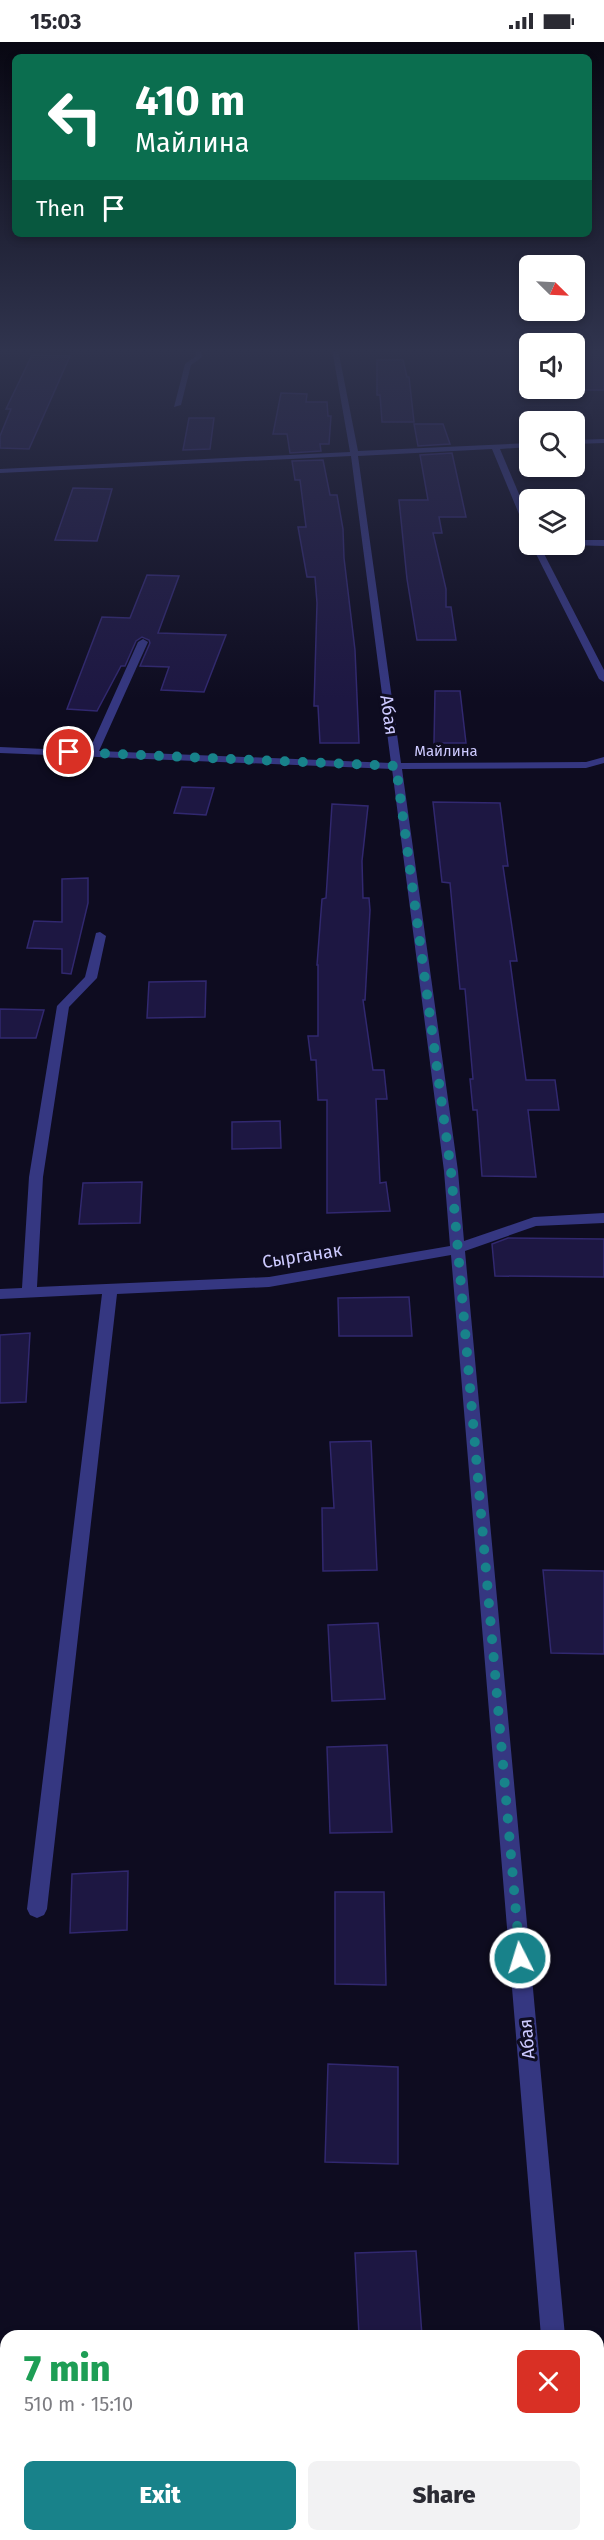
<!DOCTYPE html>
<html lang="en">
<head>
<meta charset="utf-8">
<style>
	body { margin:0; font-family:"Fira Sans",sans-serif; background:#f2f2f3; color:#2b2b33; height:100vh; display:flex; flex-direction:column; font-size:22px; white-space:nowrap }
	* { box-sizing:border-box; margin:0 }
	p { font-size:20px; color:#7c7c81 }
	.icon { flex:none; width:33px; height:33px; fill:none; stroke:currentColor; stroke-width:2; stroke-linecap:round; stroke-linejoin:round }
	.map { position:relative; flex:1; overflow:hidden }
	.sheet { position:absolute; left:0px; top:2288px; width:604px; height:212px; display:flex; flex-direction:column; background:#fff; border-radius:18px 18px 0 0; box-shadow:0 3px 9px #0003 }
	.sheet>* { flex:none }
	.guide { position:absolute; left:12px; top:12px; width:580px; height:183px; border-radius:9px; box-shadow:0 3px 9px #0003; background:#0b6e4f; color:#fff; overflow:hidden }
	.needle { width:39px; rotate:114deg }
	.fabs { position:absolute; left:519px; top:213px; display:grid; gap:12px }
	.fabs a { display:grid; place-items:center; width:66px; height:66px; border-radius:9px; background:#fff; box-shadow:0 3px 9px #0003; font-size:30px }
	.pin { position:absolute; display:grid; place-items:center; width:51px; height:51px; color:#fff; margin:-26px; border:3px solid #fff; border-radius:50%; box-shadow:0 2px 6px #0007 }
	.me { position:absolute; width:66px; margin:-33px; rotate:355deg; stroke-linejoin:round; filter:drop-shadow(0 0 4px #0008) }
	.turn { display:flex; align-items:center; gap:21px; height:126px; padding:0 24px; font-size:27px }
	.turn .icon { width:78px; height:78px; stroke-width:2.5 }
	.turn b { display:block; font-size:42px; line-height:51px }
	.then { display:flex; align-items:center; height:57px; padding:0 24px; background:#0003; gap:12px; font-size:22px }
	.round { display:grid; place-items:center; flex:none; width:63px; height:63px; border-radius:9px; background:#f2f2f3 }
	.head { display:flex; align-items:center; justify-content:space-between; height:102px; padding:0 24px }
	h1 { font-size:36px; font-weight:800; line-height:45px; color:#1e9e55 }
	.primary-button { display:flex; gap:12px; margin-top:auto; padding:12px 24px }
	.primary-button a { flex:1; height:69px; border-radius:9px; background:#18828a; color:#fff; font-size:24px; font-weight:800; line-height:69px; text-align:center }
	.primary-button a+a { background:#f2f2f3; color:#2b2b33 }
	.status { display:flex; justify-content:space-between; align-items:center; height:42px; padding:0 30px; background:#fff; direction:ltr }
	.status svg { height:16px; fill:currentColor }
	.map>svg:first-child { display:block }
</style>
</head>
<body>
<div class="status"><b>15:03</b><svg viewBox="0 0 49 12"><path d="M0 12V9h3v3zM5 12V6h3v6zM10 12V3h3v9zM15 12V0h3v12zM26 1h20v11H26zM47 4h2v5h-2z"/></svg></div>
<div class="map">
<svg width="604" height="2498" viewBox="0 0 604 2498">
	<rect width="100%" height="100%" fill="#0e0c20"/>
	<path fill="#1d1742" stroke="#31286f" stroke-width="1.5" d="M574,307H604V348H584L574,322Z
		M32,313L70,314L29,407L0,406V394L11,367H6Z
		M377,318H403L407,335H409L414,380H382L380,353H377Z
		M281,351L307,352L306,360H327L328,374H331L329,402H320L321,409L290,411L287,392H273Z
		M189,376H214L210,407L183,408Z
		M414,382H443L450,402L418,404Z
		M452,411L466,475H439L442,491H433L446,547V565H451L456,598H417L407,537L399,458H428L420,413Z
		M323,418L330,453H337L343,487L344,516L355,608L359,701H320L318,664H314L317,561L315,535H307L298,485H306L300,438H295L292,419Z
		M73,446L112,447L97,499L55,498Z
		M147,533L179,534L158,591L226,593L204,650L161,648L169,625L140,624L150,601L149,598L142,595L136,599L125,624H121L97,669L67,667L102,575L130,576Z
		M435,649H460L466,701H434Z
		M182,745L214,746L206,773L174,771Z
		M433,760L500,761L508,824H503L517,919H510L526,1038H555L559,1068H528L536,1135L482,1134L477,1068H473L470,1037H473L465,947H460L450,841L442,840Z
		M332,762L368,764L362,819L363,856H369L370,868L365,958H363L373,1028H384L387,1057H376L380,1141L386,1140L390,1169L327,1171V1058H318L316,1018H311L308,994H318V923H317L322,857L326,856Z
		M88,836V861L71,932L62,931V907L27,906L34,879L62,880V837Z
		M206,939L205,975L147,976L149,940Z
		M0,967L44,968L36,996H0Z
		M280,1079L281,1106L232,1107V1080Z
		M142,1140L140,1181L79,1182L83,1141Z
		M508,1196L604,1197V1235L495,1234L492,1202Z
		M409,1255L412,1294H339L338,1256Z
		M30,1291L26,1360L0,1361V1293Z
		M371,1399L377,1528L323,1529L322,1466H334L330,1400Z
		M543,1528L604,1529V1612L551,1611Z
		M378,1581L385,1657L332,1659L328,1583Z
		M387,1703L392,1790L330,1791L327,1705Z
		M128,1829L127,1888L70,1891L72,1832Z
		M335,1850H384L386,1943L335,1942Z
		M328,2022L398,2025V2122L325,2120Z
		M416,2209L422,2294H359L355,2211Z"/>
	<g fill="none" stroke-linecap="round" stroke-linejoin="round">
		<path fill="#353781" fill-rule="evenodd" d="M195,307H201L202,315L191,323L181,363L174,365L185,322L196,314Z
			M332,307H338L358,409L530,401V405L500,407L530,478V491L526,489L492,407L358,414L401,721L586,720L604,715V721L586,726L402,727L458,1129L464,1199L534,1175L604,1171V1181L536,1184L465,1209L565,2294H541L451,1213L269,1245L117,1252L47,1867L44,1873L37,1876L30,1873L27,1867L102,1252L0,1257V1247L22,1246L29,1135L57,964L85,935L96,891L100,890L106,894L97,936L69,965L43,1135L37,1245L269,1235L450,1204L444,1129L392,727L0,711V705L89,709L138,600L143,597L148,600L99,709L391,721L351,414L0,431V427L350,410Z
			M604,397V401L574,402V398Z
			M574,498H604V504L571,503L574,502Z
			M531,502H539L604,628V640L599,637Z
			M557,2493H583L584,2498H558Z"/>
	</g>
	<linearGradient id="sky" x2="0" y2="1"><stop stop-color="#080712"/><stop offset="0.47" stop-color="#30344e"/><stop offset="1" stop-color="#30344e" stop-opacity="0"/></linearGradient>
	<rect width="604" height="657" fill="url(#sky)"/>
	<g fill="none" stroke-linecap="round" stroke-linejoin="round">
		<path stroke="#18828a" stroke-width="10" stroke-dasharray="0 18" d="M69,710L396,724L451,1129L520,1916"/>
	</g>
	<g text-anchor="middle" stroke-width="6" stroke-linejoin="round" paint-order="stroke">
		<g font-size="15" fill="#cdcaff" stroke="#0e0c20">
			<text x="446" y="714">Майлина</text>
		</g>
		<g font-size="18" fill="#cdcaff" stroke="#0e0c20">
			<text transform="translate(389 673) rotate(82)" y="6">Абая</text>
			<text transform="translate(302 1214) rotate(-9)" y="6">Сырганак</text>
			<text transform="translate(527 1997) rotate(-95)" y="6">Абая</text>
		</g>
	</g>
</svg>
<div class="fabs">
<a><svg class="needle" viewBox="-14 -14 28 28"><path d="M0-13l5 13h-10z" fill="#e53935"/><path d="M0 13l5-13h-10z" fill="#7c7c81"/></svg></a>
<a><svg class="icon" aria-label="sound" viewBox="0 0 24 24"><path d="M4 9h4l5-4v14l-5-4H4zM17 9q2 3 0 6"/></svg></a>
<a><svg class="icon" aria-label="search" viewBox="0 0 24 24"><circle cx="10" cy="10" r="6"/><path d="M15 15l6 6"/></svg></a>
<a><svg class="icon" aria-label="layers" viewBox="0 0 24 24"><path d="M12 4l9 5-9 5-9-5zM3 14l9 5 9-5"/></svg></a>
</div>
<div class="pin" style="left:69px;top:710px;background:#d93025"><svg class="icon" aria-label="arrive" viewBox="0 0 24 24"><path d="M6 21V4h12l-3 4 3 4H6"/></svg></div>
<svg class="me" style="left:520px;top:1916px" viewBox="-20 -20 40 40"><circle r="17" fill="#18828a" stroke="#fff" stroke-width="3"/><path d="M0-11L8 9 0 5-8 9z" fill="#fff"/></svg>
<div class="guide">
<div class="turn"><svg class="icon" aria-label="left" viewBox="0 0 24 24"><path d="M17 20v-9H6M10 6l-5 5 5 5"/></svg><div><b>410 m</b>Майлина</div></div>
<div class="then">Then<svg class="icon" aria-label="arrive" viewBox="0 0 24 24"><path d="M6 21V4h12l-3 4 3 4H6"/></svg></div>
</div>
<section class="sheet">
<div class="head"><div><h1>7 min</h1><p>510 m · 15:10</p></div><a class="round" style="background:#d93025;color:#fff"><svg class="icon" aria-label="close" viewBox="0 0 24 24"><path d="M6 6l12 12M18 6L6 18"/></svg></a></div>
<div class="primary-button"><a>Exit</a><a>Share</a></div>
</section>
</div>
</body>
</html>
